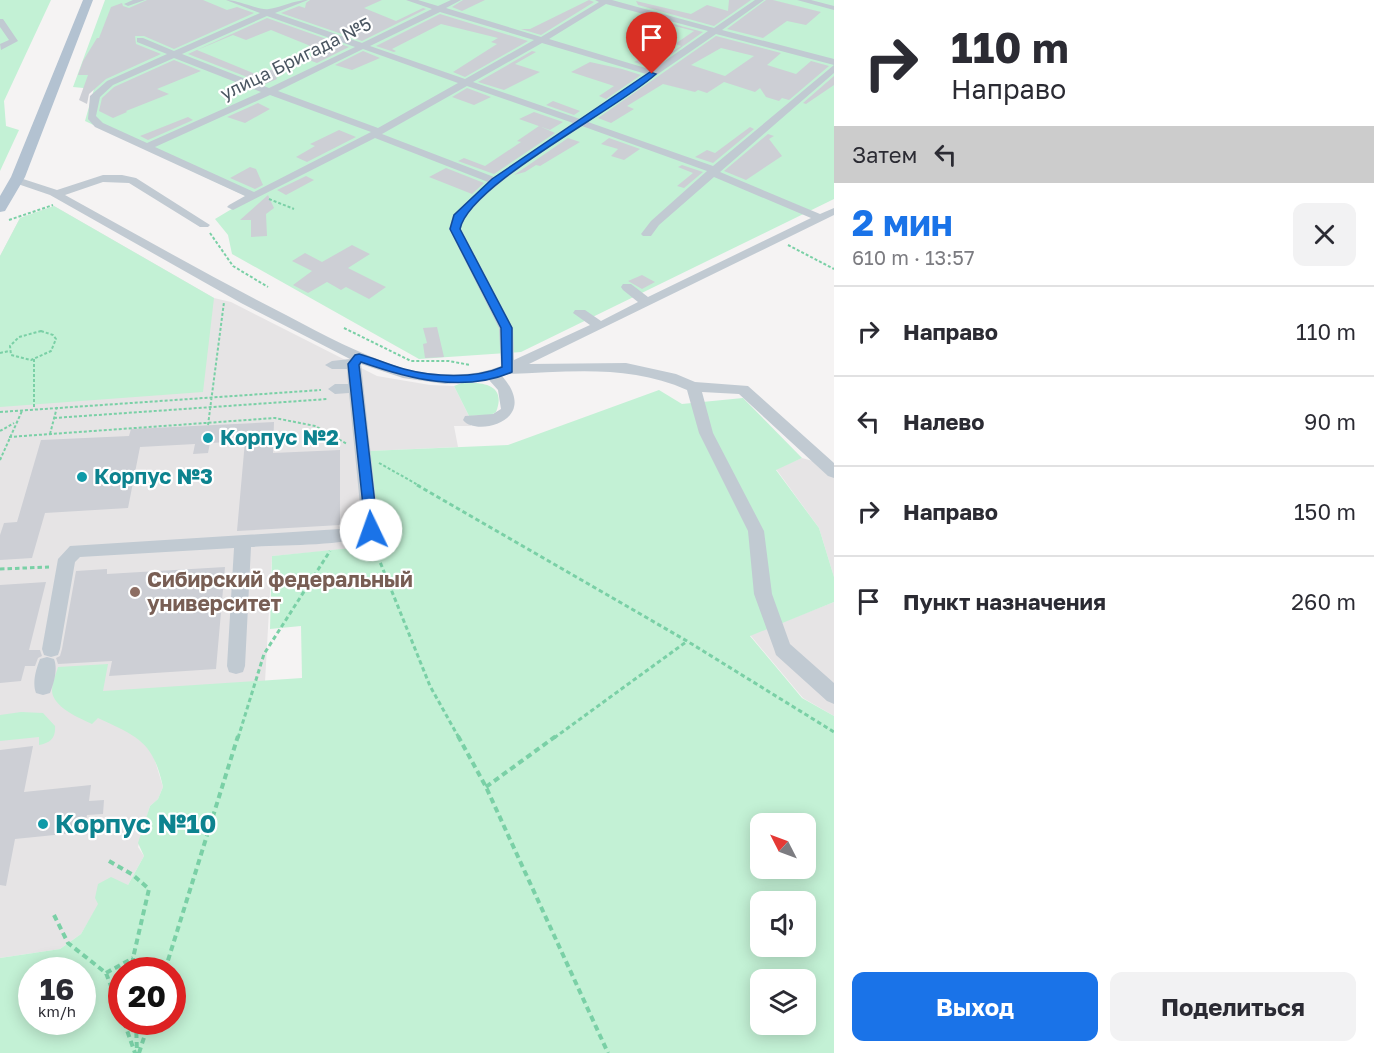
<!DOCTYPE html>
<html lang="ru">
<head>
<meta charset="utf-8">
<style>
	body { margin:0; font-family:"Golos Text",sans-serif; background:#f2f2f3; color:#2b2b33; height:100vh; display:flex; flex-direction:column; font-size:22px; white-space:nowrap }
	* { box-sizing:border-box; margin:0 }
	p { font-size:20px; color:#7c7c81 }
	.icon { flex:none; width:33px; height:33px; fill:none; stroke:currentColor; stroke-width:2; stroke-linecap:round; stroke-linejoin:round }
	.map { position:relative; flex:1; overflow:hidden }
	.details { display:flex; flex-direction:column; background:#fff; width:540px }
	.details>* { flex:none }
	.banner { background:#fff; color:#2b2b33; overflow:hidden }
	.needle { width:39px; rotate:312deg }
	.controls { position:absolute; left:750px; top:813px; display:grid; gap:12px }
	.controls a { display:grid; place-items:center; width:66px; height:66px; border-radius:12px; background:#fff; box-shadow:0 3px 15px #0003; font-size:30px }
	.speed { position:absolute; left:18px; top:957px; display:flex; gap:12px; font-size:30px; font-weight:700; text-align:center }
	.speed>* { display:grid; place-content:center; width:78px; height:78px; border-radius:50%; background:#fff; box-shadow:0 3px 15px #0003; line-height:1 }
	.speed small { font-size:15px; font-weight:400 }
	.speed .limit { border:9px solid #d22; background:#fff; color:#111 }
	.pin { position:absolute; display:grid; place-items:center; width:51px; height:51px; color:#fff; margin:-62px -26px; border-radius:50% 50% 50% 0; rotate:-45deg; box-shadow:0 0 6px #0007 }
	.pin .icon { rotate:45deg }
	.me { position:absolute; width:66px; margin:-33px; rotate:357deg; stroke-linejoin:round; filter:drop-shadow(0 0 4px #0008) }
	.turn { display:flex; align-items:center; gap:21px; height:126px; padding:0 18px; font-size:27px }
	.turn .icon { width:78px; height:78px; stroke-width:2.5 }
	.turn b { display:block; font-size:42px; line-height:51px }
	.then { display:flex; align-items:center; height:57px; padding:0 18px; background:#0003; gap:12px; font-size:22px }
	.round { display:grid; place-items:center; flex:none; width:63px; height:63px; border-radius:12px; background:#f2f2f3 }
	.headline { display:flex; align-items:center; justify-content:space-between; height:102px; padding:0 18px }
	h1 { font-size:36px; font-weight:700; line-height:45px; color:#1a73e8 }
	.action { display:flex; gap:12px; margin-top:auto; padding:12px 18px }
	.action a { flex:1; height:69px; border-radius:12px; background:#1a73e8; color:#fff; font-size:24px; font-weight:700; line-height:69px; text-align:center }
	.action a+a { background:#f2f2f3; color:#2b2b33 }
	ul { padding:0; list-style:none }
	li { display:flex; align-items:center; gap:18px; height:90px; padding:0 18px; border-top:2px solid #e1e1e2 }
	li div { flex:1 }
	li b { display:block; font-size:22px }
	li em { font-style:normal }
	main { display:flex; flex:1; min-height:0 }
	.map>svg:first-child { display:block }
</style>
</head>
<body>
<main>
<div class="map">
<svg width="834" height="1053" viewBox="0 0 834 1053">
	<rect width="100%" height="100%" fill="#f5f3f3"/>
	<path fill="#e6e4e5" d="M54,206L214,298L231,302L377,376L430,385L454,386L469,416L471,426H454L458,447L370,451L383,546L272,556L265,682L138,690L149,748L153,754L163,787L158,799L150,806L138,847L144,856L128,885L99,904L81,934L60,949L0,958V256L20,218Z
		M802,458L834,467V577L819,528L776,469Z
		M834,602V716L803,698L750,635Z"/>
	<path fill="#c3f1d5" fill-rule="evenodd" d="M0,0H51L4,101L6,126L19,130L0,171Z
		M105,0H834V199L521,352L419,359L232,254L228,235L215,219L250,198L85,121L94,89L73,87Z
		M54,206L214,298L203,392L0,407V256L20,218Z
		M462,383C482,382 507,384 496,412L491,415L469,416L454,386Z
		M659,390L682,404L743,398L802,458L776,470L819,528L834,577V602L750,636L802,698L834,716V1053H0V958L60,949L81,934L98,904L95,898L98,884L111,877L128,885L144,856L138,843L150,806L158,799L163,787C153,741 138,737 98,718L92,724C79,718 53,707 52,691C52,683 56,674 58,667L108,664L103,691L302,678L301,626L270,629L272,556L382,545L369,451L508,445ZM760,824H806V868H760ZM760,902H806V946H760ZM32,970H82V1022H32ZM122,970H172V1022H122ZM760,980H806V1024H760Z
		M21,712L43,713L55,726C56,738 50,743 39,745V737L0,741V715Z"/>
	<path fill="#cdcfd5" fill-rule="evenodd" d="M147,0H203L227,10L237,7L254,13L174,49L144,36H135L136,44L161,54L106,79L89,94L87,104L79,100L88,75H78L83,61L97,38H99L111,7L122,3L123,6L129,8Z
		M310,0H382L364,8L396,21L423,8L426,9L362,41L281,13L299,6L305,8L306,3Z
		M463,0H485L462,11L452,7Z
		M589,0L594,2L541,35L521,29H530Z
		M729,0H751L714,26L638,5L636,1L691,14L707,5L728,11Z
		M766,0H773L821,12L806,25L787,21L763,38L727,29Z
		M440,14L528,41L465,77L453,72L497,44L491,42L498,38L441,24L392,49L396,51L394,52L376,46Z
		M644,16L703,32L652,68L634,62L640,59L655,63L681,46L675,44L694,31L659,22H652L646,21Z
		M267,18L349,47L317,63L306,59L318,53L308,49L313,47L271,30L246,40L233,35L197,50L258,75L273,69L277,79L265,84L188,54Z
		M716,36L781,53L767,65L796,74L811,61L829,66L789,100L782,98L779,101L766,97L760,88L755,92L724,82L707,93L698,90L695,92L663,84L627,106L634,109L611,123L598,118ZM721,48L754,56L725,76L691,65Z
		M363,51L380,58L352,70L335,65Z
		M532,51L536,52L515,64L540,72L504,90L478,82Z
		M174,60L201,71L157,89L169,94L126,111L127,112L113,118L99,111L102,98L114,87Z
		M590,62L622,69L641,75L606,99L599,96L614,86L571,72Z
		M834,76V85L806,104L803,103Z
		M467,88L491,97L474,105L452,97Z
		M553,101L580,111L574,115L546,105Z
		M258,103L270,109L245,123L227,117Z
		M534,112L563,122L550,130L519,119Z
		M188,117L193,120L148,140L140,136Z
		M539,126L555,133L494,174L458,161L464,158L485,166L521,142L517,141Z
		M750,127L754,129L713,163L695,157L707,150L715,153Z
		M339,130L356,137L307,162L296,157L315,146L310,144Z
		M768,134L774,136L769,139L782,156L746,180L724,171Z
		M568,138L580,142L540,166L536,165L525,172L514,175Z
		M609,138L640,149L624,160L611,156L618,149L601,144Z
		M682,165L703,172L684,188L677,186L693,173L678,167Z
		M250,167L256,169L263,185L255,189L230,178Z
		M446,168L484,183L472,194L429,177Z
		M306,176L314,180L286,195L277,190Z
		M268,195L274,208L266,214L267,236L251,237V220H240Z
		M352,245L370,254L348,268L386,287L369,299L346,287L341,290L327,282L308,293L293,285L312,271L292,261L305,253L322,262Z
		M642,275L655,282L642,289L628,281Z
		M437,327L444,357L425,358L423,344L427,343L423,328Z
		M274,422L273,453L340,450V525L237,531L245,441L210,443L208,453L193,454L195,444L140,447L128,508L45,513L32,558L0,560V535L4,523L17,522L41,440L129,436L131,429Z
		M225,567L216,669L109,676L112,661L58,664L56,658L60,656L62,649L76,571L107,569V574Z
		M46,582L29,650H40L42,656L38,658L35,666H25L21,681L0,683V585Z
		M33,746L24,792L91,785L89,801L104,800L103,814L87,815L84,832L15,839L6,886L0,885V750Z"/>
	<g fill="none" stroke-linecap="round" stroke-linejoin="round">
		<path stroke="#7ad0a6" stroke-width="2" stroke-dasharray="3 2" stroke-linecap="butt" d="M269,199L294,209
			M9,220L53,205
			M210,233L233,266L268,287
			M788,245L834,269
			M344,328L411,361H449L470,365
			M41,331L53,335L56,339L51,351L31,360L11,355L10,346L19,337Z
			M0,353L9,351
			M34,359V408
			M0,412L321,390
			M54,418L328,399
			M208,425L224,302
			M0,431L14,423
			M50,434L57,407
			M9,437L275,418L315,426L347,444
			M0,460L22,411
			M379,463L420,486"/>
		<path stroke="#7ad0a6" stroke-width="3" stroke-dasharray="4.5 3" stroke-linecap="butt" d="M417,485L687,641L834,732
			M372,542L430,686L459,738
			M0,569L49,567
			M238,738L264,654L330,551
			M554,738L686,642"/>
		<path stroke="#7ad0a6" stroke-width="4" stroke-dasharray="6 4" stroke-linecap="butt" d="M458,736L486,787L608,1053
			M486,787L556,736
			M109,861L133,875L149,889L133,958V970
			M54,915L68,943L106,973L122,1015
			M165,970L238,736
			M106,973L133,958
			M124,1022L135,1053
			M136,1022L137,1053
			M139,1053L149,1022"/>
		<path fill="#c1cad2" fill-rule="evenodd" d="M133,0H145L128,6L124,4Z
			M226,0C240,0 259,11 269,9C283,7 294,0 308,0L275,13L362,43L432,9L406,0H418L438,6L451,0H461L446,8L541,37L599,2L595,0H612L714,28L755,0H764L722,30L834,59V65L716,34L588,122L713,166L834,65V73L720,172L820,214L834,208V215L529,364L626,363L676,374L695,382L748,386L834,463V478L828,476L739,394L702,392L713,433L764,531L772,594L790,644L834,683V704L827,701L776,655L774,649L754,594L748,531L699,433L687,390C629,364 569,372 508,374L502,376C542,422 475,437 463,420L465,416L493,414L501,409L498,390L489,380L445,384L403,378L361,364L379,530L377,534C338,547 292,544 251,547L245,666L243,672L236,674L229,672L227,666L234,548L80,557L75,562L60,649L58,655L51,657L44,655L42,649L58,559L70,546L340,529L362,525L349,393L335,394L328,389L335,384H348L347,369H332L325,365L332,361L350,359L241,303L50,195L12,182V178H20L57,190L103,175H122L136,178L210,225L208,227H200L129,183L103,182L65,195C138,235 211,277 286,315C324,335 361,355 402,368C431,376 473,378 501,366L499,328L449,229L453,215L488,182L375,138L233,210L227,207L229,205L245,196L95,127L88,119L90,96L107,81L167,54L137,42V38H143L174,51L260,13ZM606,4L708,31L652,70L549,39ZM440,12L534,40L465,79L370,46ZM267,16L355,47L269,88L182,54ZM542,43L646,74L580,119L473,82ZM363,49L458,83L378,128L278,91ZM174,58L261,92L147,143L103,123L96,116L100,97L113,85ZM467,86L573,123L494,177L382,134ZM270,95L371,132L254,192L155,147ZM582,126L707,171L651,221L641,234L643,236H651L659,225L714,177L811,218L648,297L631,284H623L621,287L623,290L638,302L601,321L585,310H575L573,313L590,325L514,360L513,328L461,229C466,198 554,145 582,126Z
			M797,0H811L834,6V10Z
			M0,19H3L18,41L1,50L0,44L9,40L0,27Z
			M47,657L54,659C58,669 54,683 50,693L43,695L36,693C32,683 36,669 40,659Z"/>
		<path fill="#b3c2d1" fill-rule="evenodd" d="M83,0H93L25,177L5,211L0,212V196L11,177Z"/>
	</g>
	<path fill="#1a73e8" stroke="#114b97" stroke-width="1.5" d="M650,72L656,74C618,109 469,184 460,229L512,328V372C464,393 409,379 361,362L359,365L378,530L376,534H366L348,364L355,355L359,354C374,358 389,365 404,369C433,377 475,379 502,367L501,328L450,229L454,215L492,179Z"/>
	<g fill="#0f9aa8" stroke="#fff" stroke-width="2">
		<circle cx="208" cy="438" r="6"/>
		<circle cx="82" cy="477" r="6"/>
		<circle cx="43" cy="824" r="6"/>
	</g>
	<circle fill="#8d6e63" stroke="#fff" stroke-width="2" cx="135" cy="592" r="6"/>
	<g text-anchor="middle" stroke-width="4.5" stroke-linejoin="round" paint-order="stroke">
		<g font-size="18" fill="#4a5661" stroke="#fff">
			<text transform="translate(296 59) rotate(-26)" y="6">улица Бригада №5</text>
		</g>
		<g font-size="21" font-weight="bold" fill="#0d838f" stroke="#fff" text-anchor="start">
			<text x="220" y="445">Корпус №2</text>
			<text x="94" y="484">Корпус №3</text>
		</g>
		<g font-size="21" font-weight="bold" fill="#785e54" stroke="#fff" text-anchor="start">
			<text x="147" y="587">Сибирский федеральный<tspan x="147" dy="24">университет</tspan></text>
		</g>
		<g font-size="26" font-weight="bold" fill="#0d838f" stroke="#fff" text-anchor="start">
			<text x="55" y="833">Корпус №10</text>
		</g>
	</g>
</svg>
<div class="controls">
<a><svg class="needle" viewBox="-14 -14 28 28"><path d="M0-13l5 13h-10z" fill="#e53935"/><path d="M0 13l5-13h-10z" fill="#7c7c81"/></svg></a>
<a><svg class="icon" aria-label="sound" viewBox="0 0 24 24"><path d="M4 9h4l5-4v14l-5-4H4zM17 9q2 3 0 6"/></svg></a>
<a><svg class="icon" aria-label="layers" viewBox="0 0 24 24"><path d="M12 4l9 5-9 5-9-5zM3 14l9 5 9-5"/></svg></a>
</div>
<div class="speed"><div>16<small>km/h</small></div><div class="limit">20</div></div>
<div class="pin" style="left:652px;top:74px;background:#d93025"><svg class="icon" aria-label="arrive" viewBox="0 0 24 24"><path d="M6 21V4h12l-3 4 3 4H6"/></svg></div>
<svg class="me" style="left:371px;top:530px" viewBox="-20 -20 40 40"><circle r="19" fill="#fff"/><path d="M0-13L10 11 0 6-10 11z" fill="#1a73e8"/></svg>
</div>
<section class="details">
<div class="banner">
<div class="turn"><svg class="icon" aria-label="right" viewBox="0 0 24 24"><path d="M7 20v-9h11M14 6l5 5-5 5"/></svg><div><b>110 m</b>Направо</div></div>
<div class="then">Затем<svg class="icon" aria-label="left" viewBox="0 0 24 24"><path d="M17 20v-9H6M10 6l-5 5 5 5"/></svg></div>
</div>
<div class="headline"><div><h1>2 мин</h1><p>610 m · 13:57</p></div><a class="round"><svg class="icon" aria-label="close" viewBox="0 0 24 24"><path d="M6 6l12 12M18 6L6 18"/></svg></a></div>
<ul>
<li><svg class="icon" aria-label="right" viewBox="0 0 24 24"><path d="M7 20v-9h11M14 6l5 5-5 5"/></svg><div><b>Направо</b></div><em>110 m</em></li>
<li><svg class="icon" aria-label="left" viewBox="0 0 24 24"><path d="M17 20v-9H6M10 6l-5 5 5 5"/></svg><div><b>Налево</b></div><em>90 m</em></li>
<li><svg class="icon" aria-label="right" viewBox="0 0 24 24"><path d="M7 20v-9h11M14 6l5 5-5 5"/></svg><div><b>Направо</b></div><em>150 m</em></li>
<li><svg class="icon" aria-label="arrive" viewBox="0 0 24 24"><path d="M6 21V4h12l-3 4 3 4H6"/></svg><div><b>Пункт назначения</b></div><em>260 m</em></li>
</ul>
<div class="action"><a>Выход</a><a>Поделиться</a></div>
</section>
</main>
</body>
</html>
